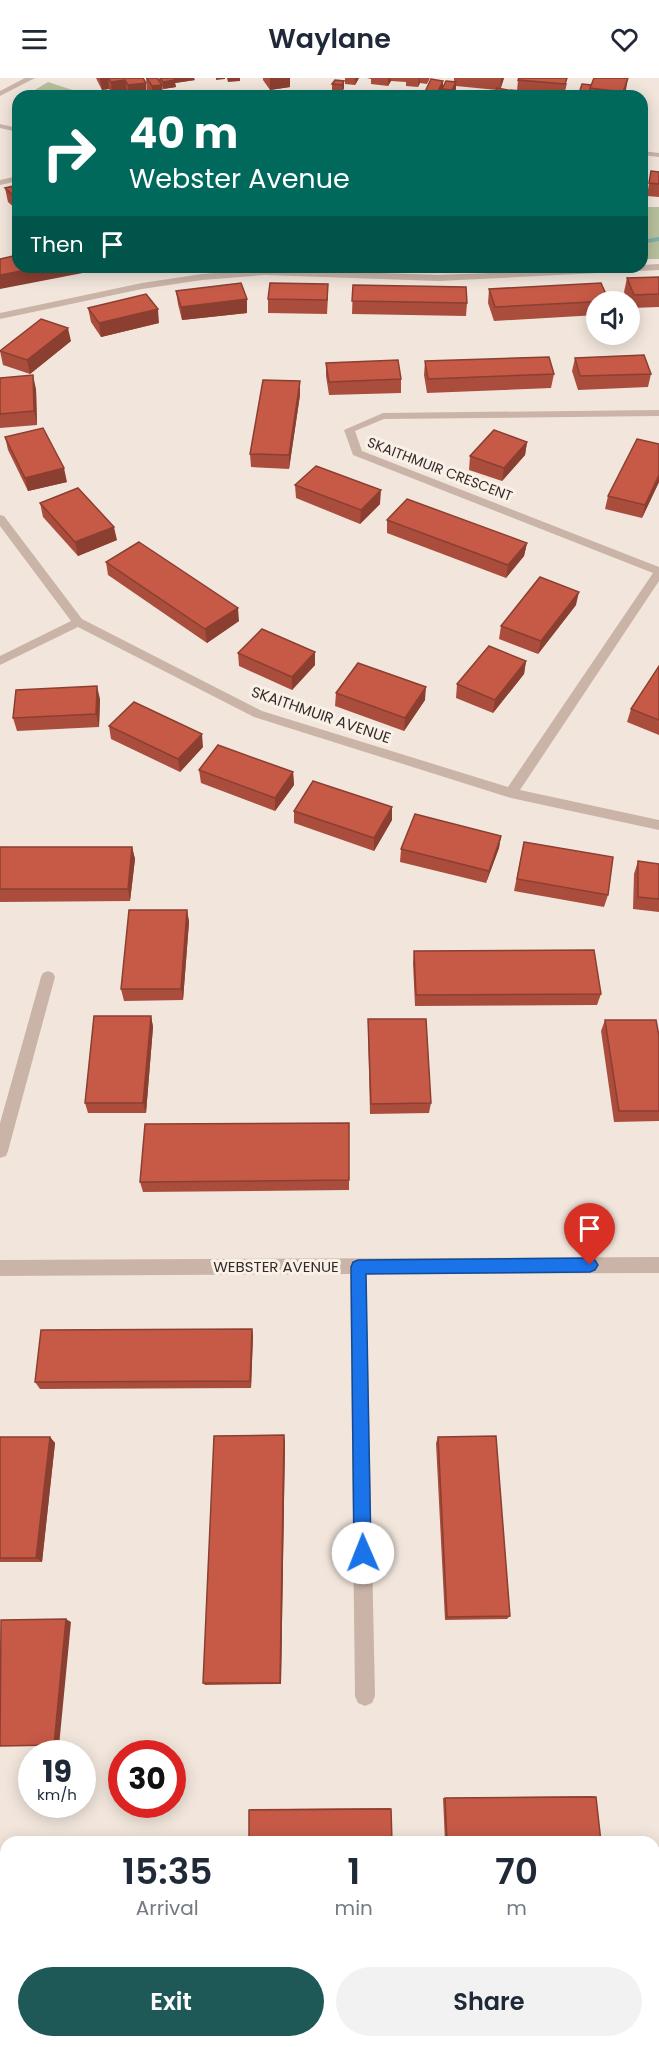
<!DOCTYPE html>
<html lang="en">
<head>
<meta charset="utf-8">
<style>
	body { margin:0; font-family:Poppins,sans-serif; background:#f2f2f3; color:#1f2937; height:100vh; display:flex; flex-direction:column; font-size:22px; white-space:nowrap }
	* { box-sizing:border-box; margin:0 }
	p { font-size:20px; color:#747a83 }
	.icon { flex:none; width:33px; height:33px; fill:none; stroke:currentColor; stroke-width:2; stroke-linecap:round; stroke-linejoin:round }
	.map { position:relative; flex:1; overflow:hidden }
	.drawer { position:absolute; left:0px; top:1758px; width:660px; height:212px; display:flex; flex-direction:column; background:#fff; border-radius:18px 18px 0 0; box-shadow:0 3px 15px #0003 }
	.drawer>* { flex:none }
	.top-card { position:absolute; left:12px; top:12px; width:636px; height:183px; border-radius:18px; box-shadow:0 3px 15px #0003; background:#00695c; color:#fff; overflow:hidden }
	.tools { position:absolute; left:586px; top:213px; display:grid; gap:12px }
	.tools a { display:grid; place-items:center; width:54px; height:54px; border-radius:50%; background:#fff; box-shadow:0 3px 15px #0003; font-size:30px }
	.speed { position:absolute; left:18px; top:1662px; display:flex; gap:12px; font-size:30px; font-weight:700; text-align:center }
	.speed>* { display:grid; place-content:center; width:78px; height:78px; border-radius:50%; background:#fff; box-shadow:0 3px 15px #0003; line-height:1 }
	.speed small { font-size:15px; font-weight:400 }
	.speed .limit { border:9px solid #d22; background:#fff; color:#111 }
	.pin { position:absolute; display:grid; place-items:center; width:51px; height:51px; color:#fff; margin:-62px -26px; border-radius:50% 50% 50% 0; rotate:-45deg; box-shadow:0 0 6px #0007 }
	.pin .icon { rotate:45deg }
	.me { position:absolute; width:66px; margin:-33px; rotate:359deg; stroke-linejoin:round; filter:drop-shadow(0 0 4px #0008) }
	.turn { display:flex; align-items:center; gap:21px; height:126px; padding:0 18px; font-size:27px }
	.turn .icon { width:78px; height:78px; stroke-width:2.5 }
	.turn b { display:block; font-size:42px; line-height:51px }
	.then { display:flex; align-items:center; height:57px; padding:0 18px; background:#0003; gap:12px; font-size:22px }
	.eta { display:flex; justify-content:space-evenly; align-items:center; height:102px; text-align:center }
	.eta b { font-size:36px; font-weight:600; line-height:42px }
	.button { display:flex; gap:12px; margin-top:auto; padding:12px 18px }
	.button a { flex:1; height:69px; border-radius:36px; background:#1e5857; color:#fff; font-size:24px; font-weight:600; line-height:69px; text-align:center }
	.button a+a { background:#f2f2f3; color:#1f2937 }
	header { display:flex; justify-content:space-between; align-items:center; height:78px; padding:0 18px; background:#fff; font-size:27px; font-weight:600 }
	.map>svg:first-child { display:block }
</style>
</head>
<body>
<header><svg class="icon" aria-label="menu" viewBox="0 0 24 24"><path d="M4 6h16M4 12h16M4 18h16"/></svg>Waylane<svg class="icon" aria-label="heart" viewBox="0 0 24 24"><path d="M12 20l-8-8c-3-5 5-10 8-4 3-6 11-1 8 4z"/></svg></header>
<div class="map">
<svg width="659" height="1969" viewBox="0 0 659 1969">
	<rect width="100%" height="100%" fill="#f2e6dc"/>
	<path fill="#b8c19c" d="M48,4L91,18H25Z
		M642,129H659V181H642Z
		M0,1919H6V1964H570L564,1969H0Z"/>
	<g fill="none" stroke-linecap="round" stroke-linejoin="round">
		<path fill="#7bafad" fill-rule="evenodd" d="M659,159V163L642,166V162Z"/>
		<path fill="#cab4a8" fill-rule="evenodd" d="M25,0H35L0,18V13Z
			M0,46L18,50V54L0,50Z
			M642,73L659,75V79L642,77Z
			M18,98V103L0,107V102Z
			M659,186V192L439,203L265,197L202,202L142,211L0,241V235L142,205L202,196L265,191L439,197L642,189V187Z
			M659,332V338L384,341L355,353L362,373L659,489V503L520,712L659,742V752L511,720L254,639L78,549L0,587V578L71,543L0,448V437L4,438L82,541L262,633L508,709L653,495L353,377L344,352L383,335Z
			M48,893L53,895L55,899L8,1073L6,1078L0,1080V1045L41,899L43,895Z
			M659,1179V1195L366,1196L375,1618L372,1625L365,1628L358,1625L355,1618L350,1196L0,1198V1182Z"/>
	</g>
	<path fill="#aa4d3c" d="M96,0H143L147,18H128L127,15L112,17L109,11L102,12Z
		M146,0L195,2L175,5L176,9L163,11L162,8L163,18H151L147,12Z
		M263,0H290V9L270,12L263,2Z
		M345,0H359L355,7L345,6Z
		M367,0H430L427,6L420,5L418,9L406,8V4L391,3L388,8L371,6V1Z
		M454,0H504L500,11L497,12L456,8V11L452,18H441L442,12L439,18H423L424,16L443,9L454,4Z
		M518,2L567,5L564,18H551L520,15L517,13Z
		M344,3V10L342,14L332,13V6Z
		M591,7L626,12L624,18H578Z
		M651,93L659,94V119L647,118Z
		M18,107V133L8,124L5,110Z
		M659,199V229L632,230L630,224H629L624,214L627,200Z
		M353,207L467,225L466,238L352,236Z
		M489,211L609,223V224H597V237L494,243L488,225Z
		M176,213L247,235L182,242L178,226Z
		M328,219L327,236L268,235V221Z
		M88,230L159,245L101,259L91,244Z
		M71,263L30,296L3,287L0,273Z
		M575,280L651,296L648,309L578,312L572,293Z
		M425,283L554,296L551,310L427,315L424,297Z
		M326,285L401,301V315L329,317L326,298Z
		M0,300L36,311L37,347L0,350Z
		M300,317L289,391L251,389L250,376Z
		M5,359L67,404L28,413L8,372Z
		M527,364L525,377L502,403L469,392L470,378Z
		M659,404L642,440L605,431L608,418Z
		M295,407L380,426L360,446L296,420Z
		M40,425L117,462L78,478L43,439Z
		M387,442L527,465L524,478L506,500L387,455Z
		M106,484L239,543L207,565L108,497Z
		M576,527L538,576L499,561L501,548Z
		M315,574V587L292,612L239,588L238,575Z
		M526,583L524,596L493,635L456,620L457,606Z
		M659,588V657L627,644L631,631Z
		M336,615L425,622L404,653L335,628Z
		M100,621L99,649L17,653L13,640Z
		M109,648L203,669L180,694L111,661Z
		M199,692L293,694L294,707L275,733L201,705Z
		M294,733L392,742L374,773L294,745Z
		M501,758L499,770L486,805L400,784L401,771Z
		M524,764L608,817L604,829L514,813Z
		M0,769H132L135,781L130,823L0,824Z
		M638,783L659,786V834L633,831L634,796Z
		M187,832L189,844L183,922L124,923L121,911Z
		M414,873L601,916L597,927L415,928L413,885Z
		M151,938L153,949L146,1035H88L85,1025Z
		M368,941L431,1025L429,1035L370,1036L368,952Z
		M605,942L659,958V1043L614,1044L601,953Z
		M349,1102V1112L143,1114L140,1104Z
		M252,1251L253,1258L251,1310L40,1311L35,1304Z
		M0,1359H50L55,1365L42,1484H0Z
		M438,1359L510,1538L507,1541L445,1542L436,1365Z
		M285,1363L281,1606L205,1607L203,1605Z
		M591,1718L596,1719L601,1764H445L443,1720Z
		M390,1730L391,1731L249,1732L251,1731Z"/>
	<path fill="#8b3f31" d="M100,0H108L109,11L102,12Z
		M173,0H194L195,2L175,5L176,9L163,11V4Z
		M216,0H225V1L216,2Z
		M227,0H240V3L228,4Z
		M270,0H290V9L270,12Z
		M355,0H359L355,7Z
		M388,0H391V3L388,8Z
		M419,0H420V5L418,9Z
		M501,0H504L500,13Z
		M628,0L626,12L624,18H622Z
		M125,2L127,15L112,17L111,4Z
		M344,3V10L342,14V7Z
		M443,3V10L439,18H436Z
		M456,4V11L452,18V12Z
		M146,5L147,18H129L128,7Z
		M162,7L163,18H153L152,8Z
		M42,189H92L93,193L0,211V197Z
		M247,221V235L182,242L181,229Z
		M158,231L159,245L101,259L99,245Z
		M68,250L71,263L30,296L27,282Z
		M33,297L36,311L37,347L34,333Z
		M300,303V317L289,391V377Z
		M527,364L525,377L502,403L504,390Z
		M64,390L67,404L28,413L25,400Z
		M659,397V404L642,440L645,427Z
		M381,412L380,426L360,446L361,432Z
		M114,449L117,462L78,478L75,464Z
		M527,465L524,478L506,500L508,487Z
		M579,514L576,527L538,576L541,563Z
		M238,530L239,543L207,565L205,551Z
		M315,574V587L292,612V599Z
		M526,583L524,596L493,635L495,622Z
		M97,608L100,621L99,649L96,636Z
		M426,609L425,622L404,653L405,640Z
		M202,656L203,669L180,694L178,681Z
		M293,694L294,707L275,733V720Z
		M392,729V742L374,773V760Z
		M501,758L499,770L486,805L489,793Z
		M132,769L135,781L130,823L128,811Z
		M187,832L189,844L183,922L181,911Z
		M151,938L153,949L146,1035L143,1025Z
		M252,1251L253,1258L251,1310L250,1303Z
		M284,1357L285,1363L281,1606L280,1605Z
		M50,1359L55,1365L42,1484L36,1480Z
		M66,1541L71,1544L59,1668L54,1667Z"/>
	<path fill="#c65a46" stroke="#8b3f31" stroke-width="1.5" d="M108,0H143L146,5L128,7L125,2L111,4Z
		M147,0H157L162,7L152,8Z
		M160,0H174L175,2L163,4Z
		M519,0H567L565,6L518,2Z
		M594,0H628L623,14L590,10Z
		M431,1L443,3L436,17L424,16Z
		M335,2L344,3L342,7L332,6Z
		M446,3L456,4L452,12L442,11Z
		M582,6L591,7L588,18H578Z
		M497,10L508,12L505,18H494Z
		M510,12L520,13L518,18H507Z
		M651,93L659,94V106L649,105Z
		M18,107V122L5,110Z
		M18,177V189H42L0,197V181Z
		M659,199V216L634,217L627,200Z
		M241,205L247,221L181,229L176,213Z
		M270,205L328,206L327,222L268,221Z
		M601,205L609,223L495,229L489,211Z
		M353,207L466,209L467,225L352,223Z
		M146,216L158,231L99,245L88,230Z
		M41,241L68,250L27,282L0,273Z
		M644,277L651,296L580,298L575,280Z
		M549,279L554,296L428,301L425,283Z
		M398,282L401,301L329,304L326,285Z
		M33,297L34,333L0,336V300Z
		M263,302L300,303L289,377L250,376Z
		M43,350L64,390L25,400L5,359Z
		M494,352L527,364L504,390L470,378Z
		M637,361L659,366V397L645,427L608,418Z
		M316,388L381,412L361,432L295,407Z
		M78,410L114,449L75,464L40,425Z
		M407,421L527,465L508,487L387,442Z
		M139,464L238,530L205,551L106,484Z
		M540,499L579,514L541,563L501,548Z
		M262,551L315,574L292,599L238,575Z
		M489,568L526,583L495,622L457,606Z
		M358,585L426,609L405,640L336,615Z
		M659,588V642L631,631Z
		M97,608L96,636L13,640L16,612Z
		M134,624L202,656L178,681L109,648Z
		M218,667L293,694L275,720L199,692Z
		M313,703L392,729L374,760L294,733Z
		M415,736L501,758L489,793L401,771Z
		M524,764L613,779L608,817L517,801Z
		M0,769H132L128,811H0Z
		M638,783L659,786V821L638,819Z
		M129,832H187L181,911H121Z
		M594,872L601,916L416,917L414,873Z
		M94,938H151L143,1025H85Z
		M368,941H426L431,1025L371,1026Z
		M605,942H656L659,958V1033H619Z
		M349,1045V1102L140,1104L145,1046Z
		M252,1251L250,1303L35,1304L41,1252Z
		M284,1357L280,1605H203L214,1358Z
		M496,1358L510,1538L447,1539L438,1359Z
		M0,1359H50L36,1480H0Z
		M66,1541L54,1667L0,1668L1,1542Z
		M596,1719L601,1764H447L445,1720Z
		M391,1731L392,1764H249V1732Z"/>
	<path fill="#1a73e8" stroke="#114b97" stroke-width="1.5" d="M590,1180L595,1182L598,1187L595,1192L590,1194L366,1196L371,1475L369,1481L363,1483L357,1481L354,1475L351,1189L353,1184L358,1182Z"/>
	<g text-anchor="middle" stroke-width="6" stroke-linejoin="round" paint-order="stroke">
		<g font-size="14" fill="#372b28" stroke="#f9f0e8">
			<text transform="translate(440 391) rotate(21)" y="5">SKAITHMUIR CRESCENT</text>
		</g>
		<g font-size="15" fill="#372b28" stroke="#f9f0e8">
			<text transform="translate(321 637) rotate(19)" y="5">SKAITHMUIR AVENUE</text>
			<text x="276" y="1194">WEBSTER AVENUE</text>
		</g>
	</g>
</svg>
<div class="tools">
<a><svg class="icon" aria-label="sound" viewBox="0 0 24 24"><path d="M4 9h4l5-4v14l-5-4H4zM17 9q2 3 0 6"/></svg></a>
</div>
<div class="speed"><div>19<small>km/h</small></div><div class="limit">30</div></div>
<div class="pin" style="left:590px;top:1187px;background:#d93025"><svg class="icon" aria-label="arrive" viewBox="0 0 24 24"><path d="M6 21V4h12l-3 4 3 4H6"/></svg></div>
<svg class="me" style="left:363px;top:1475px" viewBox="-20 -20 40 40"><circle r="19" fill="#fff"/><path d="M0-13L10 11 0 6-10 11z" fill="#1a73e8"/></svg>
<div class="top-card">
<div class="turn"><svg class="icon" aria-label="right" viewBox="0 0 24 24"><path d="M7 20v-9h11M14 6l5 5-5 5"/></svg><div><b>40 m</b>Webster Avenue</div></div>
<div class="then">Then<svg class="icon" aria-label="arrive" viewBox="0 0 24 24"><path d="M6 21V4h12l-3 4 3 4H6"/></svg></div>
</div>
<section class="drawer">
<div class="eta">
<div><b>15:35</b><p>Arrival</p></div>
<div><b>1</b><p>min</p></div>
<div><b>70</b><p>m</p></div>
</div>
<div class="button"><a>Exit</a><a>Share</a></div>
</section>
</div>
</body>
</html>
